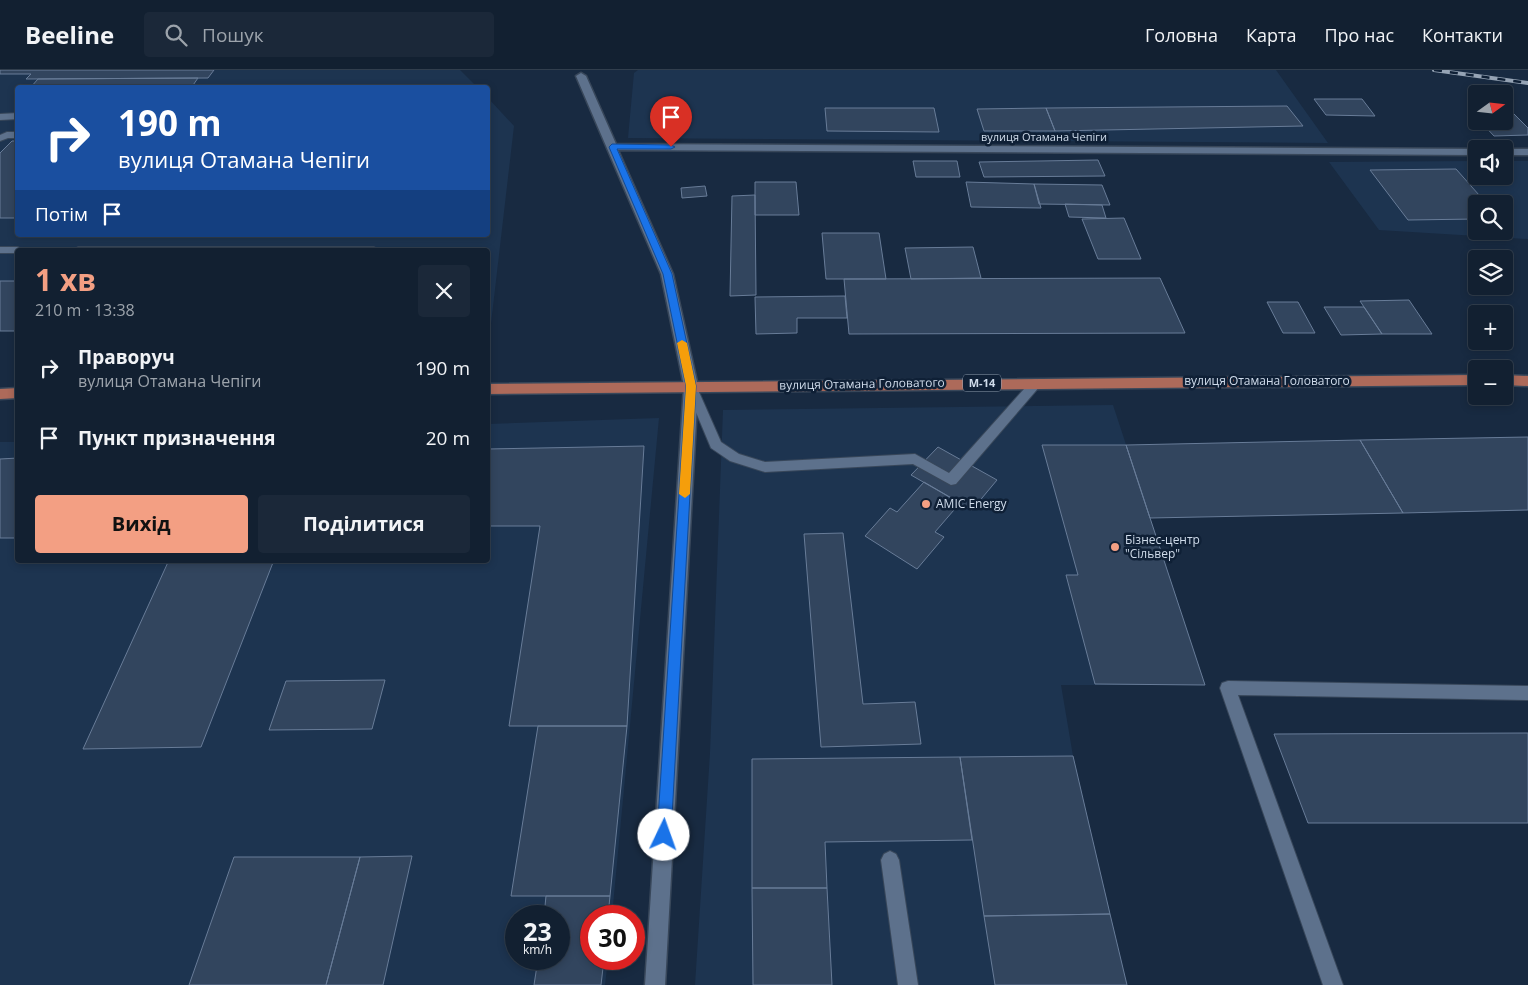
<!DOCTYPE html>
<html lang="uk">
<head>
<meta charset="utf-8">
<style>
	body { margin:0; font-family:"Open Sans",sans-serif; background:#1b2839; color:#f1f3f6; height:100vh; display:flex; flex-direction:column; font-size:19px; white-space:nowrap }
	* { box-sizing:border-box; margin:0 }
	p { font-size:16px; color:#9ca3ab }
	.icon { flex:none; width:28px; height:28px; fill:none; stroke:currentColor; stroke-width:2; stroke-linecap:round; stroke-linejoin:round }
	.map { position:relative; flex:1; overflow:hidden }
	.side { position:absolute; left:15px; top:178px; width:475px; height:315px; display:flex; flex-direction:column; background:#122031; border-radius:5px; box-shadow:0 2px 8px #0003,0 0 0 1px #313e4d }
	.side>* { flex:none }
	.top-card { position:absolute; left:15px; top:15px; width:475px; height:152px; border-radius:5px; box-shadow:0 2px 8px #0003,0 0 0 1px #313e4d; background:#1a4fa0; color:#fff; overflow:hidden }
	.needle { width:32px; rotate:75deg }
	.buttons { position:absolute; left:1468px; top:15px; display:grid; gap:10px }
	.buttons a { display:grid; place-items:center; width:45px; height:45px; border-radius:5px; background:#122031; box-shadow:0 2px 8px #0003,0 0 0 1px #313e4d; font-size:25px }
	.speed { position:absolute; left:505px; top:835px; display:flex; gap:10px; font-size:25px; font-weight:700; text-align:center }
	.speed>* { display:grid; place-content:center; width:65px; height:65px; border-radius:50%; background:#122031; box-shadow:0 2px 8px #0003,0 0 0 1px #313e4d; line-height:1 }
	.speed small { font-size:12px; font-weight:400 }
	.speed .limit { border:8px solid #d22; background:#fff; color:#111 }
	.pin { position:absolute; display:grid; place-items:center; width:42px; height:42px; color:#fff; margin:-51px -21px; border-radius:50% 50% 50% 0; rotate:-45deg; box-shadow:0 0 5px #0007 }
	.pin .icon { rotate:45deg }
	.me { position:absolute; width:55px; margin:-28px; rotate:3deg; stroke-linejoin:round; filter:drop-shadow(0 0 4px #0008) }
	.turn { display:flex; align-items:center; gap:18px; height:105px; padding:0 20px; font-size:22px }
	.turn .icon { width:65px; height:65px; stroke-width:2.5 }
	.turn b { display:block; font-size:35px; line-height:42px }
	.then { display:flex; align-items:center; height:48px; padding:0 20px; background:#0003; gap:10px; font-size:19px }
	.round { display:grid; place-items:center; flex:none; width:52px; height:52px; border-radius:5px; background:#1b2839 }
	.headline { display:flex; align-items:center; justify-content:space-between; height:85px; padding:0 20px }
	h1 { font-size:30px; font-weight:700; line-height:38px; color:#f39f83 }
	.cta { display:flex; gap:10px; margin-top:auto; padding:10px 20px }
	.cta a { flex:1; height:58px; border-radius:5px; background:#f39f83; color:#111; font-size:20px; font-weight:700; line-height:58px; text-align:center }
	.cta a+a { background:#1b2839; color:#f1f3f6 }
	ul { padding:0; list-style:none }
	li { display:flex; align-items:center; gap:15px; height:70px; padding:0 20px }
	li div { flex:1 }
	li b { display:block; font-size:19px }
	li em { font-style:normal }
	header { display:flex; align-items:center; gap:30px; box-sizing:border-box; height:70px; padding:0 25px; background:#122031; border-bottom:1px solid #313e4d }
	header strong { font-size:24px }
	nav { display:flex; gap:28px; margin-inline-start:auto; font-size:18px }
	.search { width:350px; height:45px; background:#1b2839; display:flex; align-items:center; gap:12px; box-sizing:border-box; padding:0 18px; border-radius:5px; color:#9ca3ab; font-size:19px }
	.map>svg:first-child { display:block }
</style>
</head>
<body>
<header>
<strong>Beeline</strong>
<div class="search"><svg class="icon" aria-label="search" viewBox="0 0 24 24"><circle cx="10" cy="10" r="6"/><path d="M15 15l6 6"/></svg>Пошук</div>
<nav><a>Головна</a><a>Карта</a><a>Про нас</a><a>Контакти</a></nav>
</header>
<div class="map">
<svg width="1528" height="915" viewBox="0 0 1528 915">
	<rect width="100%" height="100%" fill="#182a41"/>
	<path fill="#1d3450" fill-rule="evenodd" d="M0,0H460L477,17L18,18V165H488V28L514,56L490,262H488V180H18L17,261H0Z
		M638,0H1276L1328,73L628,68L634,3Z
		M1476,91V106H1504V91H1528V169L1379,160L1329,92ZM1476,134H1504V161H1476Z
		M1113,335L1205,615H1061L1073,686L1127,915H695L710,683L723,340Z
		M659,348L612,846H591V889H608L605,915H0V372H17L18,490H488V354ZM516,846H559V889H516Z"/>
	<path fill="#32455e" stroke="#687c98" d="M0,0H214L208,8L26,9L31,4H0Z
		M198,8L191,18H30L38,9Z
		M1314,29H1362L1375,46L1326,45Z
		M1287,36L1303,56L1055,61L1046,38Z
		M825,38H934L939,62L827,61Z
		M1046,38L1055,61H984L977,39Z
		M1504,38H1508L1528,58V65L1494,66L1480,51H1504Z
		M12,71H18V148H0V83Z
		M1098,90L1105,106L984,107L979,92Z
		M913,91H957L960,107H916Z
		M1456,99L1487,134H1476V149L1408,150L1370,100Z
		M755,112H796L799,145H755Z
		M966,112L1034,114L1041,138L971,137Z
		M1034,114L1102,115L1110,135L1039,134Z
		M705,116L707,126L682,128L681,118Z
		M755,125L756,225L730,226L732,126Z
		M1065,134L1102,135L1106,148L1069,147Z
		M1124,148L1141,189H1098L1082,149Z
		M822,163H879L886,209H826Z
		M973,177L981,208L911,209L905,178Z
		M1160,208L1185,263L849,264L844,209Z
		M0,211H18V261H0Z
		M845,226L847,248H797V263L756,264L755,227Z
		M1409,230L1432,264H1382L1360,231Z
		M1267,232H1298L1315,263H1283Z
		M1324,237H1364L1382,264L1341,265Z
		M1528,367V440L1403,443L1360,370Z
		M1360,370L1403,443L1150,448L1126,375Z
		M1042,375H1126L1205,615L1095,614L1066,505H1078Z
		M644,376L627,656H509L540,456H488V379Z
		M938,377L997,410L972,440L911,405Z
		M18,388V468H0V389Z
		M924,412L960,433L935,462L944,467L917,499L865,466L890,438L897,442Z
		M843,463L863,634L915,632L921,674L821,677L804,464Z
		M169,490H274L201,677L83,679Z
		M385,610L372,659L269,660L286,611Z
		M538,656H627L610,826H511Z
		M1528,663V753H1308L1274,664Z
		M1073,686L1110,844L984,846L960,687Z
		M960,687L972,770L825,772L827,818H752V689Z
		M412,786L383,915H326L360,787Z
		M234,787H360L326,915H189Z
		M752,818H827L832,915H753Z
		M546,826H610L608,846H591V889H604L601,915H534L538,889H559V846H544Z
		M1110,844L1127,915H995L984,846Z"/>
	<g fill="none" stroke-linecap="round" stroke-linejoin="round">
		<g stroke="#38475a" stroke-width="2">
			<path id="lane" d="M18,43V49L0,50V44Z
				M7,62H18V68H8L0,71V65Z
				M0,177H18L23,180H18V183H0Z
				M78,177H374L379,180H73Z
				M1036,309L1040,310L1042,313L1040,316L956,414L951,415L913,394L765,402L730,391L711,378L685,316L691,312L695,313L721,372L739,384L765,392L915,384L949,403L1032,310Z
				M1228,611L1528,616V630L1238,625L1343,915H1323L1220,618L1222,613Z
				M890,781L896,784L899,790L918,915H898L881,790L884,784Z"/>
		</g>
		<g stroke="#38475a" stroke-width="3">
			<path id="street" d="M581,3L586,6L616,74L1476,79V85L618,80L673,204L698,316L665,915H645L684,316L661,204L576,6Z
				M1504,79H1528V85H1504Z"/>
		</g>
		<g stroke="#38475a" stroke-width="3">
			<path id="primary" d="M1476,305V315L488,324V314Z
				M1504,305L1528,306V316L1504,315Z
				M18,318V328L0,329V319Z"/>
		</g>
		<use href="#lane" fill="#5d718c" fill-rule="evenodd"/>
		<use href="#street" fill="#5d718c" fill-rule="evenodd"/>
		<use href="#primary" fill="#ad6a5a" fill-rule="evenodd"/>
		<g stroke="#96a4b5" stroke-width="4">
			<path id="rail" d="M1434,0L1528,13"/>
		</g>
		<use href="#rail" stroke="#0f2036" stroke-width="2.5" stroke-dasharray="8" stroke-linecap="butt"/>
	</g>
	<path fill="#1a73e8" stroke="#114b97" d="M612,74L671,75L675,77L671,79H617L672,204L696,316L671,765L669,770L664,772L659,770L657,765L686,316L663,204L609,77Z"/>
	<path fill="#f59e0b" d="M682,270L687,273L696,316L690,424L685,428L679,424L686,316L677,273Z"/>
	<g fill="#f39f83" stroke="#0f2036" stroke-width="2">
		<circle cx="926" cy="434" r="5"/>
		<circle cx="1115" cy="477" r="5"/>
	</g>
	<g text-anchor="middle" stroke-width="5" stroke-linejoin="round" paint-order="stroke">
		<g font-size="11" fill="#d0dceb" stroke="#0f2036">
			<text x="1044" y="71">вулиця Отамана Чепіги</text>
		</g>
		<rect fill="#0f2036" stroke="#96a4b5" stroke-width="1" x="963" y="304.5" width="38" height="17" rx="4"/>
		<g font-size="11" font-weight="bold" fill="#d0dceb">
			<text x="982" y="317">М-14</text>
		</g>
		<g font-size="12" fill="#d0dceb" stroke="#0f2036">
			<text x="1267" y="315">вулиця Отамана Головатого</text>
			<text transform="translate(862 314) rotate(-1)" y="4">вулиця Отамана Головатого</text>
		</g>
		<g font-size="12" fill="#d0dceb" stroke="#0f2036" text-anchor="start">
			<text x="936" y="438">AMIC Energy</text>
			<text x="1125" y="474">Бізнес-центр<tspan x="1125" dy="14">"Сільвер"</tspan></text>
		</g>
	</g>
</svg>
<div class="buttons">
<a><svg class="needle" viewBox="-14 -14 28 28"><path d="M0-13l5 13h-10z" fill="#e53935"/><path d="M0 13l5-13h-10z" fill="#9ca3ab"/></svg></a>
<a><svg class="icon" aria-label="sound" viewBox="0 0 24 24"><path d="M4 9h4l5-4v14l-5-4H4zM17 9q2 3 0 6"/></svg></a>
<a><svg class="icon" aria-label="search" viewBox="0 0 24 24"><circle cx="10" cy="10" r="6"/><path d="M15 15l6 6"/></svg></a>
<a><svg class="icon" aria-label="layers" viewBox="0 0 24 24"><path d="M12 4l9 5-9 5-9-5zM3 14l9 5 9-5"/></svg></a>
<a>+</a>
<a>−</a>
</div>
<div class="speed"><div>23<small>km/h</small></div><div class="limit">30</div></div>
<div class="pin" style="left:671px;top:77px;background:#d93025"><svg class="icon" aria-label="arrive" viewBox="0 0 24 24"><path d="M6 21V4h12l-3 4 3 4H6"/></svg></div>
<svg class="me" style="left:664px;top:765px" viewBox="-20 -20 40 40"><circle r="19" fill="#fff"/><path d="M0-13L10 11 0 6-10 11z" fill="#1a73e8"/></svg>
<div class="top-card">
<div class="turn"><svg class="icon" aria-label="right" viewBox="0 0 24 24"><path d="M7 20v-9h11M14 6l5 5-5 5"/></svg><div><b>190 m</b>вулиця Отамана Чепіги</div></div>
<div class="then">Потім<svg class="icon" aria-label="arrive" viewBox="0 0 24 24"><path d="M6 21V4h12l-3 4 3 4H6"/></svg></div>
</div>
<section class="side">
<div class="headline"><div><h1>1 хв</h1><p>210 m · 13:38</p></div><a class="round"><svg class="icon" aria-label="close" viewBox="0 0 24 24"><path d="M6 6l12 12M18 6L6 18"/></svg></a></div>
<ul>
<li><svg class="icon" aria-label="right" viewBox="0 0 24 24"><path d="M7 20v-9h11M14 6l5 5-5 5"/></svg><div><b>Праворуч</b><p>вулиця Отамана Чепіги</p></div><em>190 m</em></li>
<li><svg class="icon" aria-label="arrive" viewBox="0 0 24 24"><path d="M6 21V4h12l-3 4 3 4H6"/></svg><div><b>Пункт призначення</b></div><em>20 m</em></li>
</ul>
<div class="cta"><a>Вихід</a><a>Поділитися</a></div>
</section>
</div>
</body>
</html>
